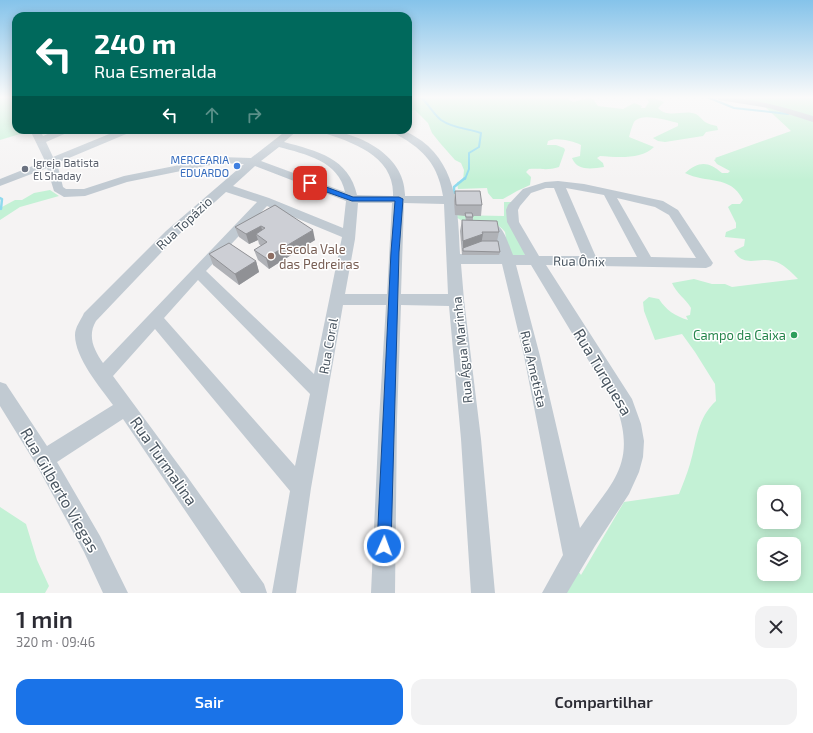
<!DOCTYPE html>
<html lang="pt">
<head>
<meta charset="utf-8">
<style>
	body { margin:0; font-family:"Exo 2",sans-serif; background:#f2f2f3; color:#2b2b33; height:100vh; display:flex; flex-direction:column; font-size:15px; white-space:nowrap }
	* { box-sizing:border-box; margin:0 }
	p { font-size:13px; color:#7c7c81 }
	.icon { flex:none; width:22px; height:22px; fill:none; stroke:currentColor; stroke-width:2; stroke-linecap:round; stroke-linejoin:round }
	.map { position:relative; height:593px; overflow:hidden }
	.panel { display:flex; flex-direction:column; background:#fff; flex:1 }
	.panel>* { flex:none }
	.hud { position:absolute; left:12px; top:12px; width:400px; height:122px; border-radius:12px; box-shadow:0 2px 10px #0003; background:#00695c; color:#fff; overflow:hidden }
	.fabs { position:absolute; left:757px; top:485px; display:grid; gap:8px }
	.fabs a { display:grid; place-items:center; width:44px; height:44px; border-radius:8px; background:#fff; box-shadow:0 2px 10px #0003; font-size:20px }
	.pin { position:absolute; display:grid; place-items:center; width:34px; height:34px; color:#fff; margin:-17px; border-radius:8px; box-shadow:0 2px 6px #0006 }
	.me { position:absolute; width:44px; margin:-22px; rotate:2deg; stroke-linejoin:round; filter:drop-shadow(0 0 3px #0008) }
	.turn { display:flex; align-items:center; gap:14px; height:84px; padding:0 16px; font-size:18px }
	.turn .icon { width:52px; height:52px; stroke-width:2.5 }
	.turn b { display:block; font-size:28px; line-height:34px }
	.lanes { display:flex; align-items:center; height:38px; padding:0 16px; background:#0003; justify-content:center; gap:20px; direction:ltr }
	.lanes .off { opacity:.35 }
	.round { display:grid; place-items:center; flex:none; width:42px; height:42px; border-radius:12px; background:#f2f2f3 }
	.summary { display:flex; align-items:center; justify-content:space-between; height:68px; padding:0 16px }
	h1 { font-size:24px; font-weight:600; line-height:30px }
	.cta { display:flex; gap:8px; margin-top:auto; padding:8px 16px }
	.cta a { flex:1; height:46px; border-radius:12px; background:#1a73e8; color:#fff; font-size:16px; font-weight:600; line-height:46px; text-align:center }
	.cta a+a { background:#f2f2f3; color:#2b2b33 }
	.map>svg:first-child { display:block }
</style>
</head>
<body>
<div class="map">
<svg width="813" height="593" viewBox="0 0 813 593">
	<rect width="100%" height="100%" fill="#f5f3f3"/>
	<path fill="#c3f1d5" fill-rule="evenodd" d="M0,97H9L16,109V130L30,131L0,140Z
		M408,97H570L568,99L573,102L588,98L593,99L598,106L623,109L634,103L642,106L641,108H645L649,102L647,99L652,97L664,102L658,108C667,118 681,111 692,113C699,114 700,118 705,122C708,124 713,125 717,126L718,130L706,132L703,136L665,142L658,141L653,138L678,126V123C668,121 642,112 634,122C632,126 630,133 629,137L654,147C641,160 617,157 600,156L597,158L603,163L604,167C591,169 577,171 572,158L580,156L581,145C572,141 557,137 548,141L547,145H556L564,148L565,150L559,167C547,171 541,168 529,169L526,172L531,177L530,185L517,191L503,199H493L488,193L487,188L458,189L457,182L463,181L464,170L461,163L455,160L440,143L432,133L428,123L415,110L408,111Z
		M743,97H813V593H555L573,564L581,575L624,502L679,494C683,484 687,474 690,464C697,441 697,418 716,401L715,384L695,352L682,334L655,340L644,311L643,302L649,297L659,299C666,310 675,316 688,320L686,316L690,315L691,308C686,299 676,293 672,283L694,279L712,284H725L732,287L798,279C791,272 783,263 773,261C758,257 744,268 734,251L744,246L745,239L725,237L726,232L736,228V223L728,207L732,204H740L743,200C730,174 706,184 685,173C699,161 708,161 722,173H728L730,171L717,164L714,160L716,159L715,158L791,131L761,103L753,102ZM764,492H794V522H764ZM764,544H794V574H764Z
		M50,190L59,196L20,207L0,220V208L15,200H22L34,193Z
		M504,202H511L525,255L512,257L507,244L505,232C494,215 467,230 454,215L504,216Z
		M0,507L26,524L37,560L49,586L45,593H0Z"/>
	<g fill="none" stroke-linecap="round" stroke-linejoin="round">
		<path stroke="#90daee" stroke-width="2" d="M420,97C426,100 433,114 441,120C454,129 467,128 481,133L479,147L469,153V169L465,179
			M707,97L734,108L788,114"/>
		<path stroke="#90daee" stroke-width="2.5" d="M454,193V187L465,178
			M0,198L2,199L1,209"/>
		<path fill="#c1cad2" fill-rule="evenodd" d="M10,97H16V103L13,102Z
			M715,97C749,97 780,106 813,116V122L769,108L719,100Z
			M30,130H40L43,136L57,130H71L69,132L46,142L53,157L119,130H133L131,132L57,163L63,187L66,189H84L124,176L220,157L251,158L287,130H298L284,142C317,151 349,158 357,195L393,196C395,156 352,142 321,132L319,130C355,130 406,154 405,196H443C439,172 430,156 409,142C404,138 396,135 391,130C406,130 410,133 422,141C458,168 458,214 460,254L499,255L489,231L480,229L479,226L480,223C503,217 506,239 513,255H525L507,222L506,210L508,205L523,189L545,182L558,181L584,184L663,201L678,210L713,263L711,266L706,268L546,265L632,399L641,424L644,441L643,457L639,472L629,494L595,546L567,593H542L563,555L524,356L502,264H461L464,300L481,439L495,593H471L461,439L449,306L401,305L397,420L395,593H371L379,420L386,305H343L311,488L296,593H272L290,491L155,329L113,376L186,475L264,584L267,593H241L123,419L57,462L100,536L128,593H103L84,552L37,466L0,406V382L6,384L47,446L113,405C100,387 75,358 75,335C75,327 81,320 84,313L166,231L244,164L220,163L127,182L85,196L64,197L54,191L47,168L0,186V179L45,161ZM279,147C305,154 339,161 345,192L261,161ZM255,166L346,201L343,228L269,198L233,186ZM546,188H554L582,256H539L519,222L518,210L520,206L531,193ZM566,188L604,195L637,257H596ZM226,192L257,202L103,363C94,350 87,336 96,321L176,237ZM617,198L655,207L669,215L696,258L651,257ZM358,203H392L387,294H345L355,239ZM404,203L444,204L448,294H401ZM267,206L342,237L314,374L206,271ZM516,265H531L617,408C637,466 610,484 580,528L540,356ZM198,280L310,394L295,466L164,318Z"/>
	</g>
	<path fill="#b0b2b7" d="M455,191L482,205L481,216H473V220L499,232L497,241L500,252L499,255H462L460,231L462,220H466L465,216L455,215L454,201Z
		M275,205L315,240L269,269L258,260L254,250L261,246L259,244L258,240L249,244L239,237L235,227Z
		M209,254L256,261L259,272L239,285L213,265Z"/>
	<path fill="#909195" d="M261,226L264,236L256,234L258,240L249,244L246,234Z
		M313,230L315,240L269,269L266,258Z
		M483,234L481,245L463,248V241Z
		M256,261L259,272L239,285L235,274Z"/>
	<path fill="#cdcfd5" stroke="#909195" d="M455,191H480L482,205H456Z
		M275,205L313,230L266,258L254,250L267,242L256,234L265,228L261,226L246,234L235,227Z
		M465,213H472L473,217H466Z
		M462,220L497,221L499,232H482L483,234L463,241Z
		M482,241H498L500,252L463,251V248Z
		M229,243L256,261L235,274L209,254Z"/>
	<linearGradient id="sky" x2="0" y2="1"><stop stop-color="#85c3ea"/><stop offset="0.54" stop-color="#fafafa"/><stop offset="1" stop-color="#fafafa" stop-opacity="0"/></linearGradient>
	<rect width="813" height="180" fill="url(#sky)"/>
	<path fill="#1a73e8" stroke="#114b97" d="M310,181L353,197H399L403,199L399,252L391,546L389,551L384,553L380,551L377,546L391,252L395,201H352L307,185L306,183Z"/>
	<circle fill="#3f7fe0" stroke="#fff" stroke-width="1.5" cx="237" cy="166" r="4"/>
	<circle fill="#6b7280" stroke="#fff" stroke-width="1.5" cx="25" cy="169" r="4"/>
	<circle fill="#8d6e63" stroke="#fff" stroke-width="1.5" cx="271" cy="256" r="4"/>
	<circle fill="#2e9e5b" stroke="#fff" stroke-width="1.5" cx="794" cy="335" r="4"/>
	<g text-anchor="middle" stroke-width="3" stroke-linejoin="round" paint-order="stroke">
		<g font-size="11" fill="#366cbe" stroke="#fff" text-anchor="end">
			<text x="229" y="164">MERCEARIA<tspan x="229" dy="13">EDUARDO</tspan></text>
		</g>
		<g font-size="11" fill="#5b616d" stroke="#fff" text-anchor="start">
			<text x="33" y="167">Igreja Batista<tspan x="33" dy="13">El Shaday</tspan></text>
		</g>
		<g font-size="13" fill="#4a5661" stroke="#fff">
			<text transform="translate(184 223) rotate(-43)" y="5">Rua Topázio</text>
			<text transform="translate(579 261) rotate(1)" y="5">Rua Ônix</text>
			<text transform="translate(328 346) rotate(-80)" y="5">Rua Coral</text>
			<text transform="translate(462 350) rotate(-96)" y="5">Rua Água Marinha</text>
			<text transform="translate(534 369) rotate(77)" y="5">Rua Ametista</text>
		</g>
		<g font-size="13" fill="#785e54" stroke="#fff" text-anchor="start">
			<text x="279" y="254">Escola Vale<tspan x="279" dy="15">das Pedreiras</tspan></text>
		</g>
		<g font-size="13" fill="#27864d" stroke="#fff" text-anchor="end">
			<text x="786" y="340">Campo da Caixa</text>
		</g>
		<g font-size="16" fill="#4a5661" stroke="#fff">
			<text transform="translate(603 372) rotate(59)" y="6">Rua Turquesa</text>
			<text transform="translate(164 461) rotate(55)" y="6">Rua Turmalina</text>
			<text transform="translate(60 490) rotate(60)" y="6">Rua Gilberto Viegas</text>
		</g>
	</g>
</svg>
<div class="fabs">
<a><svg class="icon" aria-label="search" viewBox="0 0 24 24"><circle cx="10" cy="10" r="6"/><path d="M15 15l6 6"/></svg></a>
<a><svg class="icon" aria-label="layers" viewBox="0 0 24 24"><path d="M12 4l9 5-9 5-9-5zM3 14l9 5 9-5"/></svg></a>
</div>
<div class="pin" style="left:310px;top:183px;background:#d93025"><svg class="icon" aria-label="arrive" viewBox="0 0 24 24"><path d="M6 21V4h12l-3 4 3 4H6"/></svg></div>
<svg class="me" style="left:384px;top:546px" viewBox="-20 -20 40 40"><circle r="17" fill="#1a73e8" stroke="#fff" stroke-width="3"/><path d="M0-11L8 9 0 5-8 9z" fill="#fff"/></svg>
<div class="hud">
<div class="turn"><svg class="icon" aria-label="left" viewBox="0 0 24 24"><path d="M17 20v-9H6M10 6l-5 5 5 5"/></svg><div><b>240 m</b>Rua Esmeralda</div></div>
<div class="lanes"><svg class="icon" aria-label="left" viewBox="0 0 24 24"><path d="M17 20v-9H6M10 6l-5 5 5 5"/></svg><svg class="icon off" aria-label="ahead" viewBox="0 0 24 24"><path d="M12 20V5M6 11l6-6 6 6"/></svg><svg class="icon off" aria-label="right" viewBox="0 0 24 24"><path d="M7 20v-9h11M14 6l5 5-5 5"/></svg></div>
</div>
</div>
<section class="panel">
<div class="summary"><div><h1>1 min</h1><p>320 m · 09:46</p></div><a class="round"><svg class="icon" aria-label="close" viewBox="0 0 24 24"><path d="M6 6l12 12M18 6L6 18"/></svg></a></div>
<div class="cta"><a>Sair</a><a>Compartilhar</a></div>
</section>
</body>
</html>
